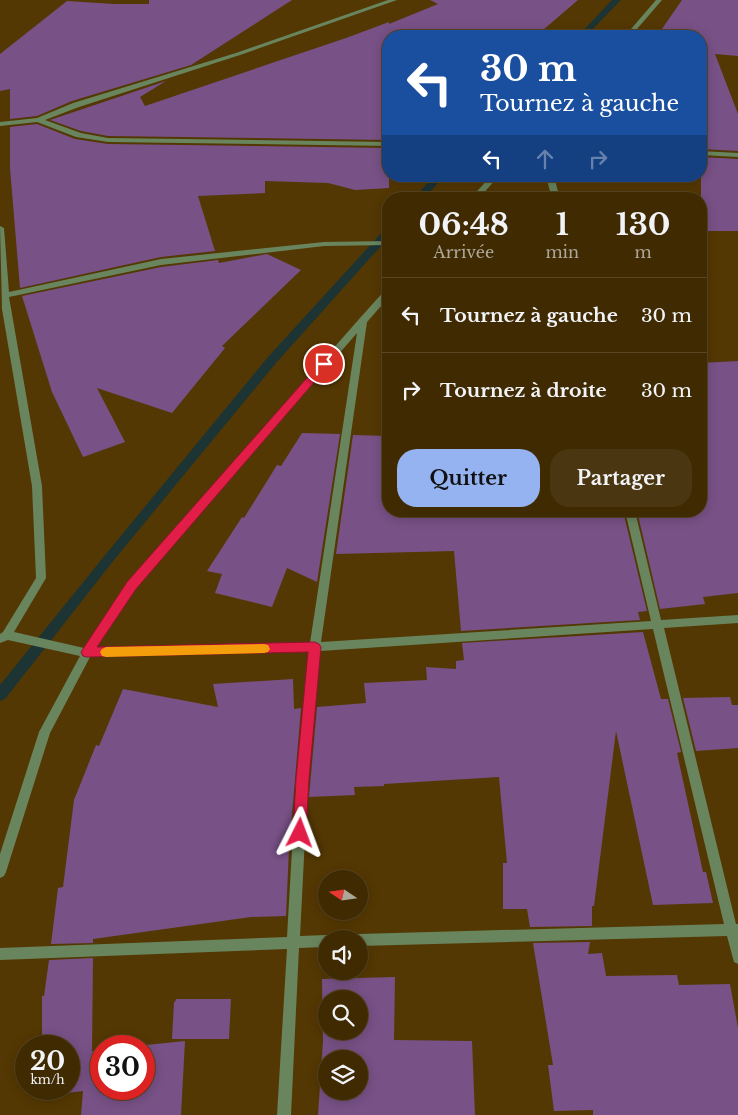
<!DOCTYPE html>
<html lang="fr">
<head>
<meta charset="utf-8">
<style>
	body { margin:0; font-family:"Libre Baskerville",serif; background:#4a3611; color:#f1f3f6; height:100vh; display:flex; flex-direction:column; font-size:19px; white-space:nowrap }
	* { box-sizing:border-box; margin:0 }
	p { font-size:16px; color:#ada799 }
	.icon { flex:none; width:28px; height:28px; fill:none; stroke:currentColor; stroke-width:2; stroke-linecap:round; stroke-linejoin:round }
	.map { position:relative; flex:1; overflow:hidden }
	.details { position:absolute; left:382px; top:192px; width:325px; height:325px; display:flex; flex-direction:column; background:#3f2a02; border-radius:20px; box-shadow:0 2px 12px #0003,0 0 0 1px #584624 }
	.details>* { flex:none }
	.top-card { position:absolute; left:382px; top:30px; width:325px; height:152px; border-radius:20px; box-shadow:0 2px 12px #0003,0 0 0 1px #584624; background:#1a4fa0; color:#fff; overflow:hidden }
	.needle { width:32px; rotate:283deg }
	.controls { position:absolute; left:318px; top:870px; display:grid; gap:10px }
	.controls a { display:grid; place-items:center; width:50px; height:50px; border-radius:50%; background:#3f2a02; box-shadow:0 2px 12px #0003,0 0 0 1px #584624; font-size:25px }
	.speed { position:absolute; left:15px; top:1035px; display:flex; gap:10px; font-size:25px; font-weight:700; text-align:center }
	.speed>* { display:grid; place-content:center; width:65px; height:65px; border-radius:50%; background:#3f2a02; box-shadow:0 2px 12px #0003,0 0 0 1px #584624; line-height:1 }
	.speed small { font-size:12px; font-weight:400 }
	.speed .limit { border:8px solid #d22; background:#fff; color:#111 }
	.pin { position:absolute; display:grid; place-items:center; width:42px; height:42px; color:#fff; margin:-21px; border:2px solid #fff; border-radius:50%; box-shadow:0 1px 5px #0007 }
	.me { position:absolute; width:55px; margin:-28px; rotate:3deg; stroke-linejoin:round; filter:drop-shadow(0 0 4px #0008) }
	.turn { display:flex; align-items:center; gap:18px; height:105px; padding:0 15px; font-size:22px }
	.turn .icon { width:65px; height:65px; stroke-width:2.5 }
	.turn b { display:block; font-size:35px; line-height:42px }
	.lanes { display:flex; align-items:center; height:48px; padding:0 15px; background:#0003; justify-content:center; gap:25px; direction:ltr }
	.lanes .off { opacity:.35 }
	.eta { display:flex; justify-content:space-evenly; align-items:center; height:85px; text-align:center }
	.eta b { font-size:30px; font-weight:700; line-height:35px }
	.primary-button { display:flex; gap:10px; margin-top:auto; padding:10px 15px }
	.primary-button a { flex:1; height:58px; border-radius:20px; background:#95b2f1; color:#111; font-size:20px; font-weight:700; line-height:58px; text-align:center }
	.primary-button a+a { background:#4a3611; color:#f1f3f6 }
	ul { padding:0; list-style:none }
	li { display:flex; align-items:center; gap:15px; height:75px; padding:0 15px; border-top:1px solid #584624 }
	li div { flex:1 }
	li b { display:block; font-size:19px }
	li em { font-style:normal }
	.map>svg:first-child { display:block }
</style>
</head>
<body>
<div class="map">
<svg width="738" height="1115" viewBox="0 0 738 1115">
	<rect width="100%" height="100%" fill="#543803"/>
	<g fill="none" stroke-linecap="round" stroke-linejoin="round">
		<path fill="#1c3434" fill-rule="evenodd" d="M612,0H621L586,36H578Z
			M434,176H444L424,199H413Z
			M389,228V237L276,363L114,560L5,699L0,701V685L106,554L268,357L385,229Z"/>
	</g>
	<path fill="#785186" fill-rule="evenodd" d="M149,0H292L191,65L72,101L37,116L10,119V89L0,91V54L67,1L114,4H149Z
		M430,0H578L536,36H504L494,31L490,36H389V140L108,136L81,131L50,120L166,81L140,97L145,106L346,38L389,22V24L438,4Z
		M682,0H738V56L715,54L738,114V151L701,149V36H657Z
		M37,124L75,139L108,144L389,148V188L355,190L328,183L265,181V193L198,196L215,251L161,257L20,288L10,168V127Z
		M701,157L738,159V231H701Z
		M267,254L301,270L222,346L225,348L172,413L97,388L125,442L83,457L52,392L22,296L161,267L218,260L219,263Z
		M738,361V593L703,597L705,604L660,609L637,511H701V363Z
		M302,433L340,434L317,582L287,568L272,607L215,593L222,574L207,571L242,517L244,518L277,465L281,466Z
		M353,435L389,436V511H516L518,518L589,511H623L647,611L638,612L640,620L461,631L454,551L336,554Z
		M643,632L661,699H668L681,752L677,753L703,872H706L713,903L653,905L616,731L594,906H592V926L530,927L527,909H503V863H507L499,777L384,784V786L354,787L355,795L309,797L317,707L366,703L364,683L427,680L426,667L456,669V661L464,660L462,643Z
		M293,679L294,709L301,708L291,827H290L286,916L251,917L93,939V943L51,944L58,888L63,887L74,800L96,745L99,746L123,689L218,707L213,684Z
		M730,697L732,705H738V748L696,751L683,698Z
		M590,942L588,954L602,953L606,976L677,975L679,985L730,984L738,1028V1115H593V1110L554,1111L548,1065H553L533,943Z
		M93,958L92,1051L101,1050V1089H144V1046H136L185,1041L181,1115H81L83,1091L42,1096V1089H69V1046H42V996H44L49,960Z
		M395,977L394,1040L472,1041L475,1115H318L323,1041L322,979ZM326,999H359V1031H326ZM326,1059H359V1091H326Z
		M176,999H231L229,1039H172L174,1002H175Z"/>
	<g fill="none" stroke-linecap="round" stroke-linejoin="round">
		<path fill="#69855e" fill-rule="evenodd" d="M388,0H397L240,55L79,107L45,120L81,133L108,138L389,142V146L108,142L76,137L37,122L0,126V122L37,118L73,103L236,53Z
			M656,0H662L631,36H625Z
			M701,151L738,153V157L701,155Z
			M491,176H499L478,199H470Z
			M546,176H554L560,199H552Z
			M0,226L4,228L9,292L161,259L324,242L389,241V245L324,246L161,265L9,297L42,486L46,578L14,632L84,648L127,583L360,318L386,289L389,288V297L367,322L321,642L651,621L625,511H635L661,620L738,615V623L664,628L736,924H738V964L734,962L727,936L359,946V939H353L355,936L359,934L724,924L653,629L320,651L308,779L300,936L326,935L331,939H326V947L299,948L291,1115H277L287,949L0,960V948L287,937L296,779L309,651L90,657L50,733L6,872L4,876L0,878V854L39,732L80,656L8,640L0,643V634L3,632L36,578L32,486L2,309ZM357,333L310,643L96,648L135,589Z"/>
	</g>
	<path fill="#e11d48" stroke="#92132f" d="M324,361L328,362V366L136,589L97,647L315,642L319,644L321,647L309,779L306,833L304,837L300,839L295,837L293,833L296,779L308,652L87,657L83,656L81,652L127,582L321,362Z"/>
	<path fill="#f59e0b" d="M264,644L268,645L270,649L268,652L264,653L106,657L102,656L100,652L102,649L106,647Z"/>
</svg>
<div class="controls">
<a><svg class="needle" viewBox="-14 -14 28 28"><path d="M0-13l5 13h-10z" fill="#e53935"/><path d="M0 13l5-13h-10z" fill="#ada799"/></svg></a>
<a><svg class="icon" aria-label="sound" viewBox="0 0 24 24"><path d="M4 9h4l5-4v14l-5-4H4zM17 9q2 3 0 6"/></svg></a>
<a><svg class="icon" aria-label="search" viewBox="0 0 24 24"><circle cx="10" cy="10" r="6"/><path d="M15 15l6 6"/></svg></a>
<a><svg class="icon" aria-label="layers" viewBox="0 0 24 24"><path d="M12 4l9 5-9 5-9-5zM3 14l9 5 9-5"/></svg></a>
</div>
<div class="speed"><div>20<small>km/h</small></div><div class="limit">30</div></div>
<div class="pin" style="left:324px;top:364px;background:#d93025"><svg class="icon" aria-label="arrive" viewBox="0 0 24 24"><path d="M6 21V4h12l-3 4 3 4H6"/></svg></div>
<svg class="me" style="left:300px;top:833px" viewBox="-20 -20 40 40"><path d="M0-17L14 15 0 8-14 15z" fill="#e11d48" stroke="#fff" stroke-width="4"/></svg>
<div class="top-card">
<div class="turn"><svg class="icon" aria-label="left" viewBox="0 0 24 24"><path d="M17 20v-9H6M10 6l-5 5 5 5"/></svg><div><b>30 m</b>Tournez à gauche</div></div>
<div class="lanes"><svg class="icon" aria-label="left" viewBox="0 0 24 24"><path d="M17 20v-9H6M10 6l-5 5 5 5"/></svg><svg class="icon off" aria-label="ahead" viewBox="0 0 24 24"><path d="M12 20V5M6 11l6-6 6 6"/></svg><svg class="icon off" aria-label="right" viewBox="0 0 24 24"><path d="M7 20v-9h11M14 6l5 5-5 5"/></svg></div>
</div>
<section class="details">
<div class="eta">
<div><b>06:48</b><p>Arrivée</p></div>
<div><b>1</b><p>min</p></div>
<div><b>130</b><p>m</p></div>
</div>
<ul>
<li><svg class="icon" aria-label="left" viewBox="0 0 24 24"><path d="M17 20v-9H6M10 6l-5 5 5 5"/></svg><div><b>Tournez à gauche</b></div><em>30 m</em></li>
<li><svg class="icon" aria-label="right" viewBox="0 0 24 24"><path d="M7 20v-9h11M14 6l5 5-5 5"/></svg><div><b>Tournez à droite</b></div><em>30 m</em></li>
</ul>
<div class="primary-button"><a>Quitter</a><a>Partager</a></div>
</section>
</div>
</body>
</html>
